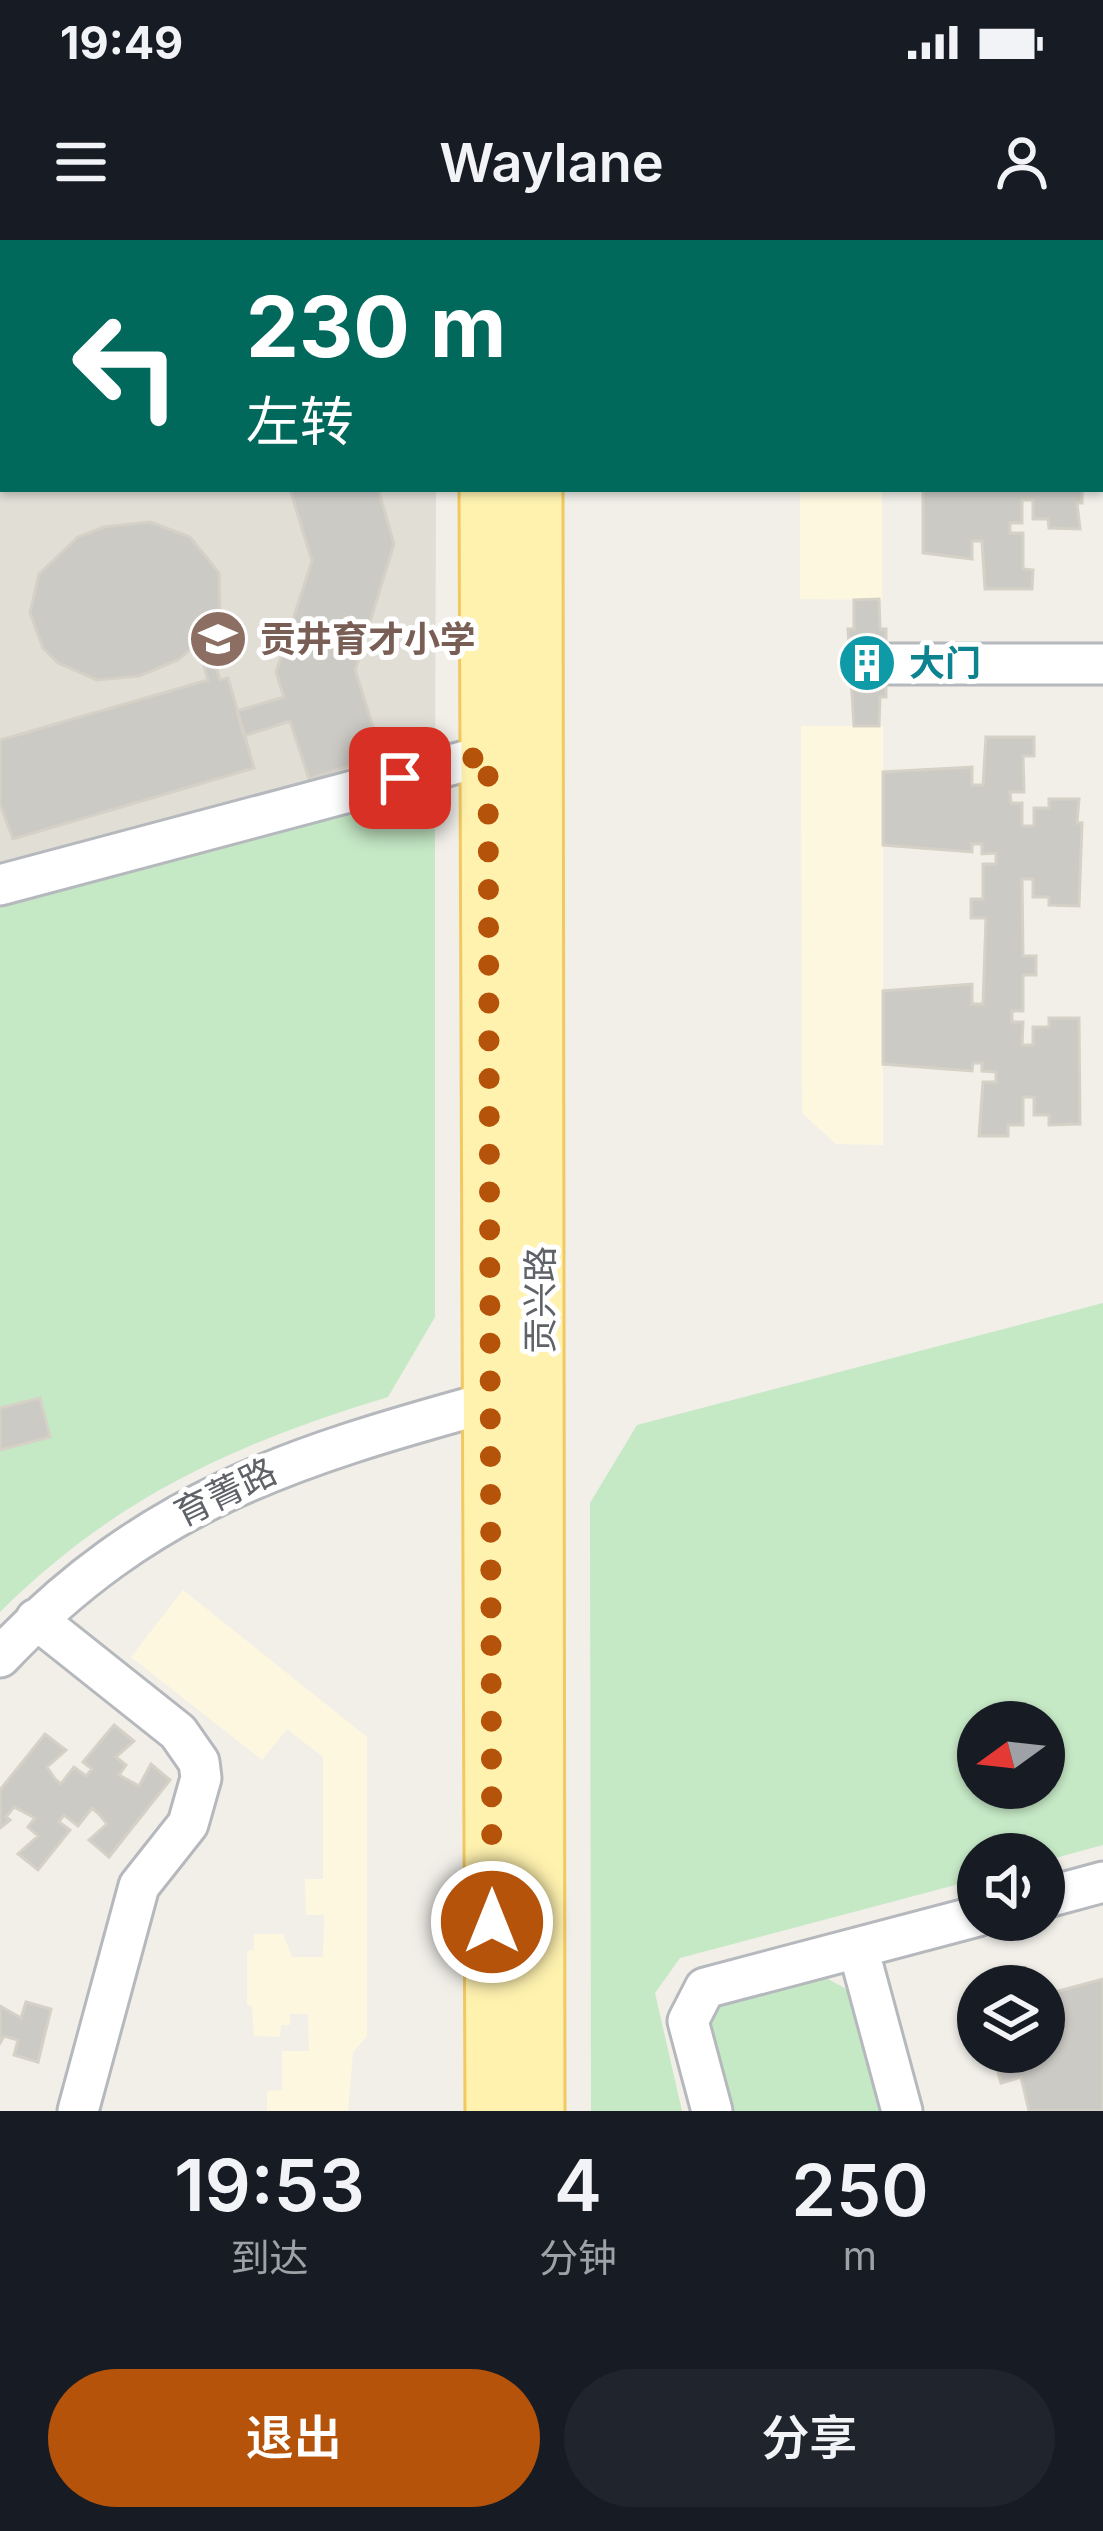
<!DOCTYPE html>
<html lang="zh">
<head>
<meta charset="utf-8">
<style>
	body { margin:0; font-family:Inter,"Noto Sans SC",sans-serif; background:#20242c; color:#f1f3f6; height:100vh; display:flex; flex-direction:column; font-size:45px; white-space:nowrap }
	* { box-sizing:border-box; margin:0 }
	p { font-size:39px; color:#9ea1a6 }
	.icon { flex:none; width:66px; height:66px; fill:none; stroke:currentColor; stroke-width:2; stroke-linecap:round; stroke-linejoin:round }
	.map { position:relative; height:1871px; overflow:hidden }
	.panel { display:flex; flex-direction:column; background:#171b24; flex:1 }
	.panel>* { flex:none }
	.hud { position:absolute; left:0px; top:0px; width:1104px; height:252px; box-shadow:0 3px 9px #0004; background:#00695c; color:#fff; overflow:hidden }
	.needle { width:78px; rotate:255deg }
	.fabs { position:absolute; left:957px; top:1461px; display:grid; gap:24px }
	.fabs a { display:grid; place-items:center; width:108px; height:108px; border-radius:50%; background:#171b24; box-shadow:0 3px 9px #0004; font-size:60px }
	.pin { position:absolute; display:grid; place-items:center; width:102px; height:102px; color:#fff; margin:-51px; border-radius:24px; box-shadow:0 6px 18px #0006 }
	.me { position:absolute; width:132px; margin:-66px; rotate:0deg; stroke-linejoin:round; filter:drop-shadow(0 0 9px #0008) }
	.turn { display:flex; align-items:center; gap:42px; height:252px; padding:0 48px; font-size:54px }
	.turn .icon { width:156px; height:156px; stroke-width:2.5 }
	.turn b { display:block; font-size:84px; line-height:102px }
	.eta { display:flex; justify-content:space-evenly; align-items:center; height:204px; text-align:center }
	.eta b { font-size:72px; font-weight:600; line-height:84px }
	.cta { display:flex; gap:24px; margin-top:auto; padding:24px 48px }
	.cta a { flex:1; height:138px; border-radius:72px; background:#b45309; color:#fff; font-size:48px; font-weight:600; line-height:138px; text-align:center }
	.cta a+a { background:#20242c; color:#f1f3f6 }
	.status { display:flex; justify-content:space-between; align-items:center; height:84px; padding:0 60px; background:#171b24; direction:ltr }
	.status svg { height:33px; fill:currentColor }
	header { display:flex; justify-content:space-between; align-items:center; height:156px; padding:0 48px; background:#171b24; font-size:54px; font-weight:600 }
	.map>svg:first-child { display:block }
</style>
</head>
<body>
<div class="status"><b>19:49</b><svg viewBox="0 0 49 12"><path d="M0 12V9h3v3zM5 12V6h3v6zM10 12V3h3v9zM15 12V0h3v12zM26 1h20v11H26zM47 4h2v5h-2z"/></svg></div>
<header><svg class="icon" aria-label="menu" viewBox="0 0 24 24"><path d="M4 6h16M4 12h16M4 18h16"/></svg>Waylane<svg class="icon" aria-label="person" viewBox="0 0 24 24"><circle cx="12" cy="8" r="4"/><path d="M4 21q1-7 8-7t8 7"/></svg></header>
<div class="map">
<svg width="1103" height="1871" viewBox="0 0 1103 1871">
	<rect width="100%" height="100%" fill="#f1efe8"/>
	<path fill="#fef7e0" d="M800,249H882V360L800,359Z
		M801,486H883V905L836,904L802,873Z
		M183,1350L367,1497V1796L353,1812L348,1871H267V1851L282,1850V1811H309L308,1774H290V1785H281L280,1797L254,1796L252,1766L247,1765V1711L254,1710V1694H283L292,1717H323L324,1675H306L305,1639H323V1517L287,1489L262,1520L131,1417Z"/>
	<path fill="#e1ded6" d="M0,0H402L3,3V249H436L435,549L0,667Z"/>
	<path fill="#c5e8c5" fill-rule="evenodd" d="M435,549V1077L388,1157C234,1204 116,1257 0,1372V667Z
		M1103,1063V1605L1044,1621V1614H978V1639L680,1718L655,1753L682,1871H591L590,1263L637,1185ZM978,1482H1044V1548H978Z
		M817,1733L850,1751L882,1871H727L705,1790L719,1760Z"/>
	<path fill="#cccac5" stroke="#d6d1c6" stroke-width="3" d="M290,249H378L394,304L355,430L382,515L309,539L290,481L244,496L237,471L284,457L276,432L312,321Z
		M923,249H1082V263H1077L1080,289L1049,288L1048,279H1033V260H1022V283H1010V293H1023V329L1033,330L1032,349H985L982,301H972V319L923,313Z
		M150,282L190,297L219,333L220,374L211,392L178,420L139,436L97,440L58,423L43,408L30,373L39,334L78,297L104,287Z
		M879,359L880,389H886V457H880L879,486H854L848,389H854V360Z
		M207,396L220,440L228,438L254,528L13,599L0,564V500L208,440L198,405Z
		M986,497H1034V516H1023L1024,552H1010L1011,563H1022V586H1034V568H1049V559H1079L1077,583H1082L1079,666L1049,665V657H1033V639H1022L1023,716H1036V735H1023V771H1012V782H1023L1022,805H1033V787H1049V778H1079L1080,884L1049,885V875H1034V857H1023V885H1008V896H979L983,842H996V832L982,831V823H973L972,831L883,824V751L972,744V764H983L986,678H971V659H983V624H996V613L982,614V604H972V612L883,605V532L972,527V545H983Z
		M40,1158L50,1197L0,1210V1168Z
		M114,1485L134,1501L116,1517L126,1525L119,1535L139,1546L151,1524L170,1540L109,1617L89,1600L107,1584L99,1574L92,1568L78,1586L64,1575L59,1582L70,1590L38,1630L18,1614L38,1596L28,1587L35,1578L14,1567L6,1577L10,1580L0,1588V1550L45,1494L66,1510L47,1527L55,1539L61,1544L74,1527L86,1536L92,1529L83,1522Z
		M1103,1739V1871H1029L1021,1837L1001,1843L993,1812H1044V1755Z
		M26,1762L51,1769L38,1822L14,1815L18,1800L4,1796L0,1803V1766L21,1778Z"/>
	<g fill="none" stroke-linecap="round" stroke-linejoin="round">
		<g stroke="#b5b8bc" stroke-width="45">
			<path id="minor" d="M63,0L64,3
				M402,0L403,3
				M303,3L304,0
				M0,31H3
				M1101,34L1103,42
				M890,424H1103
				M0,645L488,515
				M36,1379L178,1492L199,1522L201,1538L188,1584L139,1646L78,1871
				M0,1417C147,1261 291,1217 490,1162
				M1044,1658L1103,1642
				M858,1708L902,1871
				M712,1871L688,1781L705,1748L978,1676"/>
		</g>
		<g stroke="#f2c960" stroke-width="57">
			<path id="major" d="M452,0L453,3
				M500,0L501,3
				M486,249L492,1871
				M536,249L538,1871"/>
		</g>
		<use href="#minor" stroke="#fff" stroke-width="39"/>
		<use href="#major" stroke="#fff2af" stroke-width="51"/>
	</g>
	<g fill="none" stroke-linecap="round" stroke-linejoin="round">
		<path stroke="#b45309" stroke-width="21" stroke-dasharray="0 37.8" d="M400,538L488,514L492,1682"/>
	</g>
	<defs>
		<g id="school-disc" transform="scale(3)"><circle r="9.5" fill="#8d6e63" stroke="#fff"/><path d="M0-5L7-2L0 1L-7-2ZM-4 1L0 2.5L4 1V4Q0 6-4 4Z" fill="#fff"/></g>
		<g id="building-disc" transform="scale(3)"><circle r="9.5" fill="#0f9aa8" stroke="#fff"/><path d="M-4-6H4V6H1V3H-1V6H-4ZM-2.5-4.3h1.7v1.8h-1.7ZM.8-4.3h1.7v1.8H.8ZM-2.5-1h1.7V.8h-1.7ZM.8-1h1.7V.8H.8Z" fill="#fff"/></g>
	</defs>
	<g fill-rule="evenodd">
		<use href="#school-disc" x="218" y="399"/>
		<use href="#building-disc" x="867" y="423"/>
	</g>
	<g text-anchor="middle" stroke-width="10" stroke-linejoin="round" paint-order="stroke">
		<g font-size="36" font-weight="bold" fill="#785e54" stroke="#fff" text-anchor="start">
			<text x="260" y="412">贡井育才小学</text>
		</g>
		<g font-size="36" font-weight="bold" fill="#0d838f" stroke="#fff" text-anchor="start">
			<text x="909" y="436">大门</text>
		</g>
		<g font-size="36" fill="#5f6368" stroke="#fff">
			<text transform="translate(540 1060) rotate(-90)" y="13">贡兴路</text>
			<text transform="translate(225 1252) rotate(-26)" y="13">育菁路</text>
		</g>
	</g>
</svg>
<div class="fabs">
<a><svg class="needle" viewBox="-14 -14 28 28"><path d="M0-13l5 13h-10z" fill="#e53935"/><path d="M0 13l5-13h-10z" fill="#9ea1a6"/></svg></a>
<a><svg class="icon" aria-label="sound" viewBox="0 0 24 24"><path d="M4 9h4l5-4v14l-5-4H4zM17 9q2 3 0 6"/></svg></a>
<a><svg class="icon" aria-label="layers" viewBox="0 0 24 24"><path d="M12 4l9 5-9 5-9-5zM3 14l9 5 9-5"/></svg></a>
</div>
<div class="pin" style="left:400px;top:538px;background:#d93025"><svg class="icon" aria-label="arrive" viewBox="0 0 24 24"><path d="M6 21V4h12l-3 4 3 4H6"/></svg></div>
<svg class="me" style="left:492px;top:1682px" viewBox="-20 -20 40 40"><circle r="17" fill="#b45309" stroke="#fff" stroke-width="3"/><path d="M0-11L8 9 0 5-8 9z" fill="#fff"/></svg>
<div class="hud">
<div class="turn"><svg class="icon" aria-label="left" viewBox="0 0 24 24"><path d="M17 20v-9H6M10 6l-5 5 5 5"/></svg><div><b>230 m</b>左转</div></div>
</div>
</div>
<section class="panel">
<div class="eta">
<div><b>19:53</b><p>到达</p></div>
<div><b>4</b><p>分钟</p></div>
<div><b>250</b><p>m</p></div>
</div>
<div class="cta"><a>退出</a><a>分享</a></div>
</section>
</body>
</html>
